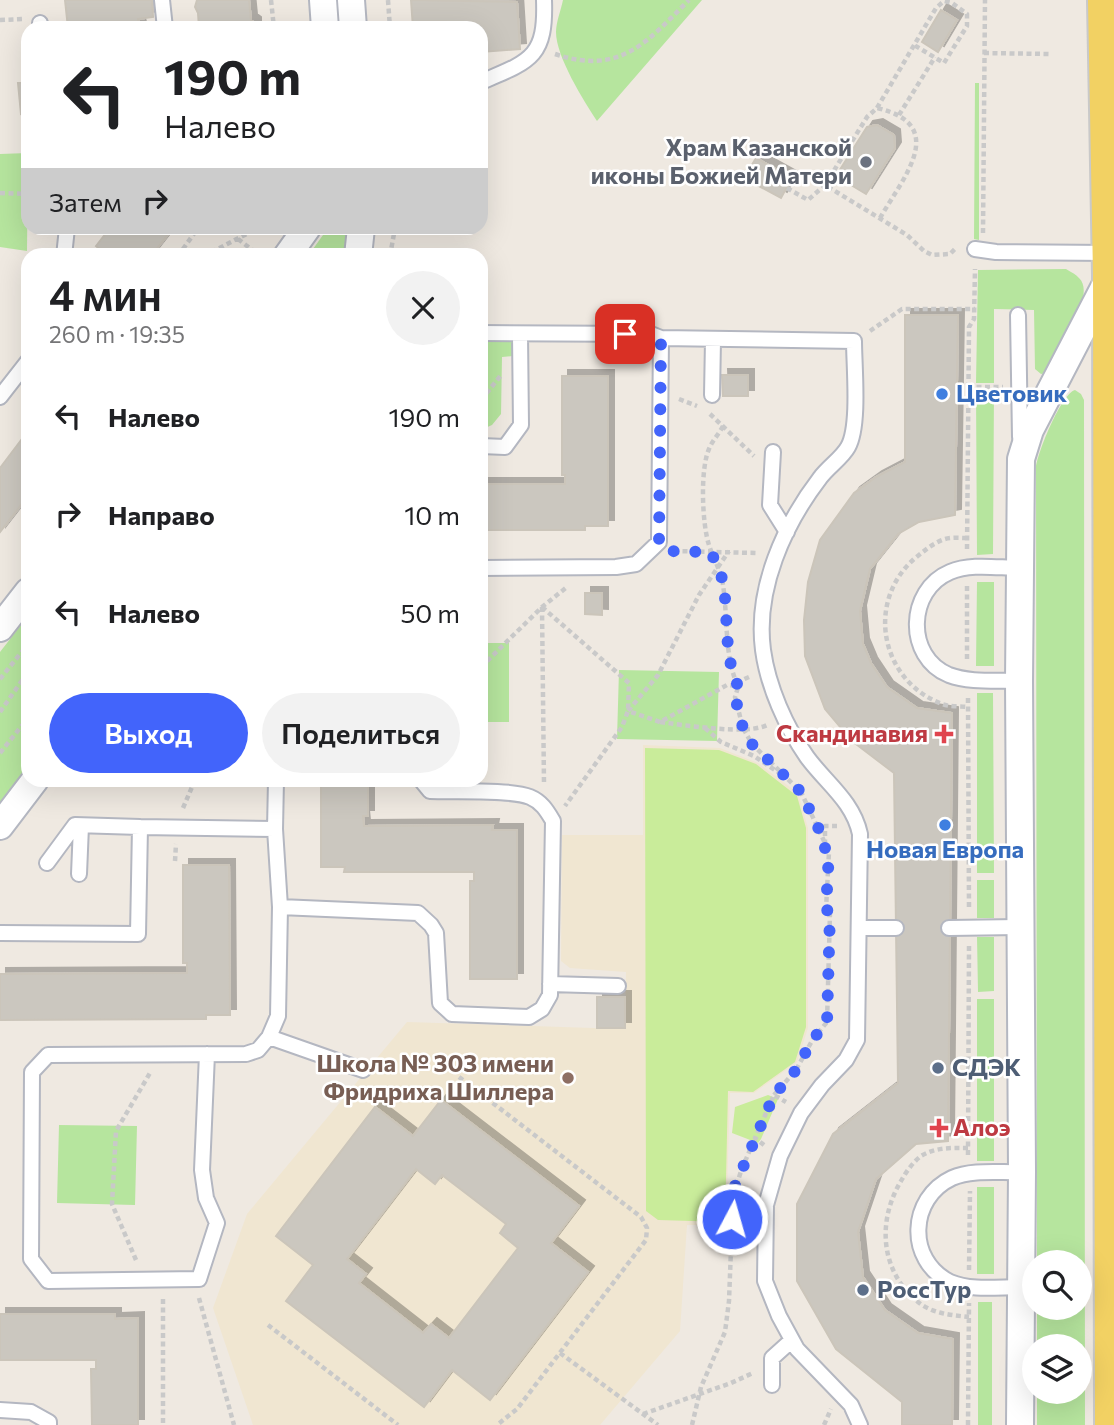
<!DOCTYPE html>
<html lang="ru">
<head>
<meta charset="utf-8">
<style>
	body { margin:0; font-family:Commissioner,sans-serif; background:#f2f2f2; color:#202124; height:100vh; display:flex; flex-direction:column; font-size:26px; white-space:nowrap }
	* { box-sizing:border-box; margin:0 }
	p { font-size:23px; color:#757577 }
	.icon { flex:none; width:38px; height:38px; fill:none; stroke:currentColor; stroke-width:2; stroke-linecap:round; stroke-linejoin:round }
	.map { position:relative; flex:1; overflow:hidden }
	.panel { position:absolute; left:21px; top:248px; width:467px; height:539px; display:flex; flex-direction:column; background:#fff; border-radius:21px; box-shadow:0 7px 28px #0002 }
	.panel>* { flex:none }
	.top-card { position:absolute; left:21px; top:21px; width:467px; height:214px; border-radius:21px; box-shadow:0 7px 28px #0002; background:#fff; color:#202124; overflow:hidden }
	.buttons { position:absolute; left:1022px; top:1250px; display:grid; gap:14px }
	.buttons a { display:grid; place-items:center; width:70px; height:70px; border-radius:50%; background:#fff; box-shadow:0 7px 28px #0002; font-size:35px }
	.pin { position:absolute; display:grid; place-items:center; width:60px; height:60px; color:#fff; margin:-30px; border-radius:14px; box-shadow:0 4px 10px #0006 }
	.me { position:absolute; width:77px; margin:-38px; rotate:6deg; stroke-linejoin:round; filter:drop-shadow(0 0 5px #0008) }
	.turn { display:flex; align-items:center; gap:24px; height:147px; padding:0 28px; font-size:32px }
	.turn .icon { width:91px; height:91px; stroke-width:2.5 }
	.turn b { display:block; font-size:49px; line-height:60px }
	.then { display:flex; align-items:center; height:66px; padding:0 28px; background:#0003; gap:14px; font-size:26px }
	.round { display:grid; place-items:center; flex:none; width:74px; height:74px; border-radius:37px; background:#f2f2f2 }
	.headline { display:flex; align-items:center; justify-content:space-between; height:119px; padding:0 28px }
	h1 { font-size:42px; font-weight:600; line-height:52px }
	.cta { display:flex; gap:14px; margin-top:auto; padding:14px 28px }
	.cta a { flex:1; height:80px; border-radius:42px; background:#4264fb; color:#fff; font-size:28px; font-weight:600; line-height:80px; text-align:center }
	.cta a+a { background:#f2f2f2; color:#202124 }
	ul { padding:0; list-style:none }
	li { display:flex; align-items:center; gap:21px; height:98px; padding:0 28px }
	li div { flex:1 }
	li b { display:block; font-size:26px }
	li em { font-style:normal }
	.map>svg:first-child { display:block }
</style>
</head>
<body>
<div class="map">
<svg width="1114" height="1425" viewBox="0 0 1114 1425">
	<defs>
		<filter id="shadow"><feDropShadow dx="6" dy="-6" stdDeviation="0" flood-color="#0004"/></filter>
	</defs>
	<rect width="100%" height="100%" fill="#efe9e1"/>
	<path fill="#f0e6d1" d="M643,745L720,748L758,763L798,793L808,828V1028L797,1062L754,1093H730L726,1225H687L680,1331L600,1425H253L213,1308L247,1214L407,1022L625,1029L626,972L570,968L561,961L562,835H643Z"/>
	<path fill="#b6e59e" d="M563,0H702L597,121C584,101 556,57 556,32C556,22 561,10 563,0Z
		M975,83H979V240L974,239Z
		M28,153L27,251L0,247V154Z
		M328,228H347L344,255H331L313,249Z
		M1066,269C1080,277 1086,281 1083,298L1046,373L1041,374L1035,369L1034,310L994,309V383H976L978,270Z
		M481,340L513,341V356L502,357L501,414L492,425L483,429Z
		M976,390H994L993,554L977,555Z
		M1075,390L1081,394L1084,400L1085,1425H1037V1391H1080V1346H1037V1307H1080V1262H1037L1036,467C1038,452 1061,394 1075,390Z
		M977,582H994V666H976Z
		M28,616V768L0,804V652Z
		M481,643H509V722H481Z
		M619,670L719,672L717,741L617,739Z
		M977,693H993L994,873H977Z
		M977,880H994V918H977Z
		M977,937H994V991L978,992Z
		M977,999H994V1161H977Z
		M59,1125L137,1126L135,1205L57,1203Z
		M977,1187H994V1274H977Z
		M978,1302H992V1425H978Z"/>
	<path fill="#c9ec9a" d="M645,748L719,750L756,764L797,796L806,828V1027L795,1062L753,1092L728,1091L725,1222L658,1220L646,1211Z
		M768,1095L778,1099L761,1139L758,1143L732,1133L735,1107Z"/>
	<path fill="#cbc7bf" stroke="#cbc5ba" stroke-width="2" fill-rule="evenodd" filter="url(#shadow)" d="M65,0H152L153,17L138,19L140,28H68Z
		M197,0H249L251,20L255,23V28H199L198,13L195,7Z
		M411,0L517,2L520,49L481,52V28H413Z
		M941,10L957,20L938,52L922,42Z
		M18,83H28V113L21,114Z
		M877,125L894,135L895,148L866,194L836,176L867,127Z
		M756,158L792,178L781,198L744,178Z
		M110,228H173L151,256H108L96,246Z
		M905,315H958L955,515L919,522L898,534L870,569L860,611L863,644L871,663L887,687L917,708L952,713L948,1141L916,1144L876,1179L858,1232L863,1277L885,1310L918,1333L953,1339L952,1425H902V1402L836,1349L797,1281V1204L833,1134L898,1083L894,773L852,741L825,709L805,656L804,620L808,582L820,540L854,493L876,477L905,462Z
		M722,375H748V396H723Z
		M562,376H608V526H585V530H481V484H565V475H562Z
		M28,431V496L0,532V468Z
		M585,593H602V615L585,614Z
		M321,780H368V816H363L364,826L493,825L492,830H517V979H470V881H474V872H344L345,867H321Z
		M183,865H229L230,1015H206V1019L0,1020V974L187,973V963H183Z
		M597,997H625V1028H597Z
		M441,1100L579,1206L551,1243L588,1272L490,1400L452,1370L424,1407L286,1301L313,1265L276,1236L375,1107L413,1136ZM416,1169L435,1184L442,1175L506,1224L500,1233L518,1248L449,1338L431,1324L423,1333L359,1283L366,1274L347,1259Z
		M0,1314H115V1319L138,1318V1425H92L91,1369H96V1360H0Z"/>
	<g fill="none" stroke-linecap="round" stroke-linejoin="round">
		<g stroke="#b4b7c1" stroke-width="18">
			<path id="service" d="M162,0L165,28
				M40,23L41,28
				M481,82C531,61 546,57 544,0
				M975,249L996,252L1110,253
				M64,256L67,228
				M1018,315L1020,437
				M481,333L651,334L661,338L854,341C854,366 860,426 848,447C842,458 828,467 820,478C784,525 755,589 763,650C768,687 786,727 807,757C826,783 853,801 860,834L857,1040L846,1060L822,1085L801,1113L780,1156L766,1205L765,1281L779,1316L797,1349L851,1405L860,1425
				M712,395L713,340
				M0,397L28,361
				M481,446L505,447L521,425L520,335
				M773,452L770,505L787,532
				M481,568L616,567L636,564L659,542L661,338
				M1019,681C997,680 970,683 949,675C905,657 907,590 950,572C971,563 998,568 1020,568
				M275,829L276,780
				M47,863L75,825L140,827
				M79,874L81,826
				M280,907L418,913L431,925L436,933L440,1003L452,1014L529,1017L542,1009L550,995L553,821C547,811 542,802 530,797C511,789 454,792 430,791L421,780
				M860,928H896
				M949,928L1020,927
				M0,933L138,934L140,827L275,829L280,907L278,1016L269,1037L258,1050L246,1054L48,1055L32,1072L31,1259L48,1281L199,1279L217,1223L206,1198L202,1170L207,1054
				M550,984L618,986
				M269,1037L363,1070
				M1020,1287C998,1287 971,1291 950,1282C906,1260 909,1198 952,1178C972,1169 1001,1173 1022,1172
				M772,1385V1358L792,1340
				M0,1410L31,1412L49,1422V1425"/>
		</g>
		<g stroke="#b4b7c1" stroke-width="30">
			<path id="minor" d="M323,0L325,28
				M351,0L353,28
				M287,256L307,228
				M358,256L361,228
				M0,628L28,592
				M0,826L35,780
				M1020,1425L1022,1172L1019,681L1021,459L1030,430L1109,278"/>
		</g>
		<g stroke="#c9c9c9" stroke-width="42">
			<path id="primary" d="M1107,0L1112,274L1114,1425"/>
		</g>
		<path stroke="#c9c9c9" stroke-width="4.5" stroke-dasharray="5 3.5" stroke-linecap="butt" d="M271,0L274,28
			M388,0L390,28
			M0,20L23,19
			M984,53L1050,54
			M555,54C620,76 647,42 689,0
			M877,108L936,8L944,1L952,3L967,14V26L944,63L914,45
			M899,115L935,57
			M787,188L808,200L825,185
			M0,193L28,194
			M880,218C903,178 950,125 877,108L867,117L825,185L907,235L924,251L932,255L950,254L955,249
			M983,233L985,0
			M238,239L260,256
			M178,256L198,228
			M204,256L258,228
			M390,256L395,228
			M870,331L902,309H975
			M968,387H1003
			M679,399L697,406
			M481,400L502,374
			M710,414L754,456
			M723,426C719,434 712,441 709,449C700,469 702,524 709,545C713,558 721,571 723,585C728,617 724,657 738,686L727,685L660,722C684,725 750,736 769,724
			M967,538C960,538 952,537 945,539C933,543 924,551 914,559C865,603 881,681 942,704C949,707 960,706 968,707
			M967,549L969,327L974,319L975,269
			M674,551L756,553
			M967,586V661
			M542,607L629,683L628,711L622,727L565,806
			M542,607L544,784
			M481,667L542,607L567,587
			M749,677L740,681L735,697L743,728L752,744L801,792L824,841
			M0,679L28,644
			M968,698L969,910
			M0,712L28,672
			M660,722L628,711L658,675L699,595L729,551
			M705,728L721,742L754,756L781,774
			M0,753L28,718
			M183,808L195,780
			M175,861L176,844
			M459,1077L641,1217L647,1228L646,1240L517,1409L497,1425
			M774,1095L796,1070L813,1039L827,1022L830,913L826,909L829,852L825,849V826H837
			M764,1145L755,1138L774,1095L786,1102
			M968,1148C951,1148 936,1147 921,1156C913,1162 906,1172 901,1181C877,1221 880,1271 918,1302C933,1314 951,1315 969,1317
			M968,1155L969,946
			M136,1260L112,1204L116,1131L150,1073
			M969,1270L970,1191
			M199,1298L234,1425
			M163,1299V1425
			M268,1325L398,1425
			M560,1353L658,1425
			M643,1414L731,1383L753,1373
			M692,1425L701,1387L725,1332L729,1301L733,1197L741,1171L755,1138
			M824,1425L831,1409
			M968,1425L969,1303"/>
		<use href="#service" stroke="#fff" stroke-width="14"/>
		<use href="#minor" stroke="#fff" stroke-width="26"/>
		<use href="#primary" stroke="#f2d163" stroke-width="38"/>
	</g>
	<g fill="none" stroke-linecap="round" stroke-linejoin="round">
		<path stroke="#4264fb" stroke-width="12" stroke-dasharray="0 21.6" d="M625,334H651L661,338L659,542L668,551L711,552C715,562 721,572 723,583C729,616 723,654 738,686L735,697L743,728L752,744L801,792L825,842V849L829,852L826,909L830,913L827,1023L813,1039L796,1070L774,1095L735,1186L732,1219"/>
	</g>
	<circle fill="#6b7280" stroke="#fff" stroke-width="2.5" cx="866" cy="162" r="7"/>
	<g fill="#3f7fe0" stroke="#fff" stroke-width="2.5">
		<circle cx="942" cy="394" r="7"/>
		<circle cx="945" cy="825" r="7"/>
	</g>
	<g fill="#e0444e" stroke="#fff" stroke-width="2.5">
		<path d="M940.5 723.5h7v7h7v7h-7v7h-7v-7h-7v-7h7z"/>
		<path d="M935.5 1117.5h7v7h7v7h-7v7h-7v-7h-7v-7h7z"/>
	</g>
	<g fill="#5c6f8a" stroke="#fff" stroke-width="2.5">
		<circle cx="938" cy="1068" r="7"/>
		<circle cx="863" cy="1290" r="7"/>
	</g>
	<circle fill="#8d6e63" stroke="#fff" stroke-width="2.5" cx="568" cy="1078" r="7"/>
	<g text-anchor="middle" stroke-width="5" stroke-linejoin="round" paint-order="stroke">
		<g font-size="24" font-weight="bold" fill="#5b616d" stroke="#fff" text-anchor="end">
			<text x="852" y="156">Храм Казанской<tspan x="852" dy="28">иконы Божией Матери</tspan></text>
		</g>
		<g font-size="24" font-weight="bold" fill="#366cbe" stroke="#fff" text-anchor="start">
			<text x="956" y="402">Цветовик</text>
			<text x="945" y="858" text-anchor="middle">Новая Европа</text>
		</g>
		<g font-size="24" font-weight="bold" fill="#be3a42" stroke="#fff" text-anchor="end">
			<text x="928" y="742">Скандинавия</text>
			<text x="953" y="1136" text-anchor="start">Алоэ</text>
		</g>
		<g font-size="24" font-weight="bold" fill="#785e54" stroke="#fff" text-anchor="end">
			<text x="554" y="1072">Школа № 303 имени<tspan x="554" dy="28">Фридриха Шиллера</tspan></text>
		</g>
		<g font-size="24" font-weight="bold" fill="#4e5e75" stroke="#fff" text-anchor="start">
			<text x="952" y="1076">СДЭК</text>
			<text x="877" y="1298">РоссТур</text>
		</g>
	</g>
</svg>
<div class="buttons">
<a><svg class="icon" aria-label="search" viewBox="0 0 24 24"><circle cx="10" cy="10" r="6"/><path d="M15 15l6 6"/></svg></a>
<a><svg class="icon" aria-label="layers" viewBox="0 0 24 24"><path d="M12 4l9 5-9 5-9-5zM3 14l9 5 9-5"/></svg></a>
</div>
<div class="pin" style="left:625px;top:334px;background:#d93025"><svg class="icon" aria-label="arrive" viewBox="0 0 24 24"><path d="M6 21V4h12l-3 4 3 4H6"/></svg></div>
<svg class="me" style="left:732px;top:1219px" viewBox="-20 -20 40 40"><circle r="17" fill="#4264fb" stroke="#fff" stroke-width="3"/><path d="M0-11L8 9 0 5-8 9z" fill="#fff"/></svg>
<div class="top-card">
<div class="turn"><svg class="icon" aria-label="left" viewBox="0 0 24 24"><path d="M17 20v-9H6M10 6l-5 5 5 5"/></svg><div><b>190 m</b>Налево</div></div>
<div class="then">Затем<svg class="icon" aria-label="right" viewBox="0 0 24 24"><path d="M7 20v-9h11M14 6l5 5-5 5"/></svg></div>
</div>
<section class="panel">
<div class="headline"><div><h1>4 мин</h1><p>260 m · 19:35</p></div><a class="round"><svg class="icon" aria-label="close" viewBox="0 0 24 24"><path d="M6 6l12 12M18 6L6 18"/></svg></a></div>
<ul>
<li><svg class="icon" aria-label="left" viewBox="0 0 24 24"><path d="M17 20v-9H6M10 6l-5 5 5 5"/></svg><div><b>Налево</b></div><em>190 m</em></li>
<li><svg class="icon" aria-label="right" viewBox="0 0 24 24"><path d="M7 20v-9h11M14 6l5 5-5 5"/></svg><div><b>Направо</b></div><em>10 m</em></li>
<li><svg class="icon" aria-label="left" viewBox="0 0 24 24"><path d="M17 20v-9H6M10 6l-5 5 5 5"/></svg><div><b>Налево</b></div><em>50 m</em></li>
</ul>
<div class="cta"><a>Выход</a><a>Поделиться</a></div>
</section>
</div>
</body>
</html>
